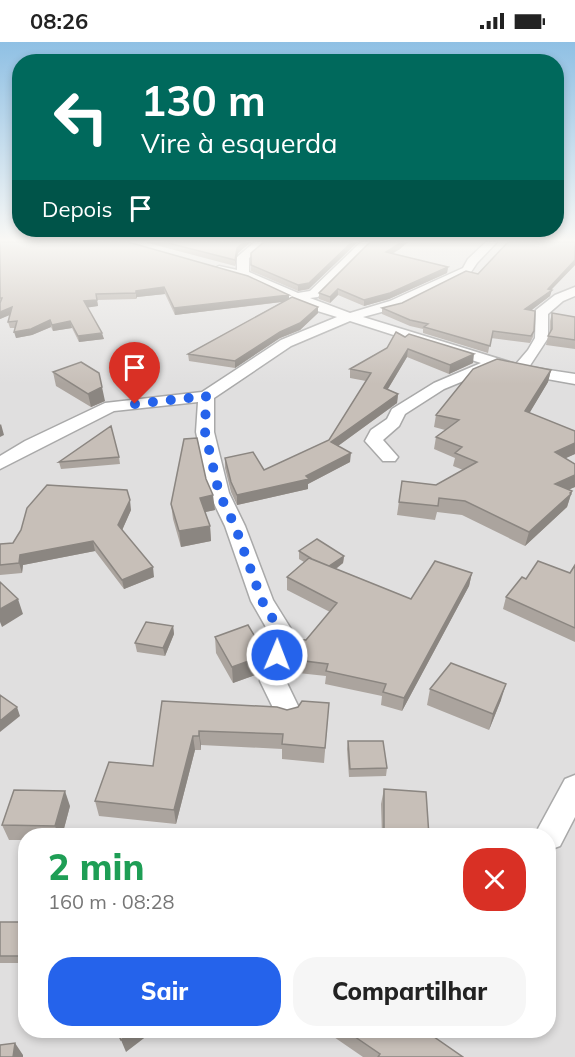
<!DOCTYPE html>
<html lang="pt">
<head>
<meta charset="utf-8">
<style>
	body { margin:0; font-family:Mulish,sans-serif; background:#f6f6f6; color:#222; height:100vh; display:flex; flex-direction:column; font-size:22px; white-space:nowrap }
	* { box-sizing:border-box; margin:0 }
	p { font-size:20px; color:#767676 }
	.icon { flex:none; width:33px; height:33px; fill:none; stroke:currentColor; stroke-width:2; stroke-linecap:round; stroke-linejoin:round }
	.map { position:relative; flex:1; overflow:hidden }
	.drawer { position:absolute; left:18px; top:786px; width:538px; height:210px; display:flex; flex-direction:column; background:#fff; border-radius:24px; box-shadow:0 3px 9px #0003 }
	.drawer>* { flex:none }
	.banner { position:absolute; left:12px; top:12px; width:552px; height:183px; border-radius:24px; box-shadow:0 3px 9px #0003; background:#00695c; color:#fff; overflow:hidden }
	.pin { position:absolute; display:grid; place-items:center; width:51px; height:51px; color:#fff; margin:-62px -26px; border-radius:50% 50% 50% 0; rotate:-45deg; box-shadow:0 0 6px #0007 }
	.pin .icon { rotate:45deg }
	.me { position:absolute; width:66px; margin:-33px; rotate:1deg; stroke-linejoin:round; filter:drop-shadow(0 0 4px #0008) }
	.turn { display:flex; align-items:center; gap:21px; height:126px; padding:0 30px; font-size:27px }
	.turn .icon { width:78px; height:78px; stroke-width:2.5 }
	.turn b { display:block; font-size:42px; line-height:51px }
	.then { display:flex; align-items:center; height:57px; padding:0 30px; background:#0003; gap:12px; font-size:22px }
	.round { display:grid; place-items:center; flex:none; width:63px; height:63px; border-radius:24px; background:#f6f6f6 }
	.overview { display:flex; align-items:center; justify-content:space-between; height:102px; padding:0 30px }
	h1 { font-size:36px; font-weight:800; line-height:45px; color:#1e9e55 }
	.primary-button { display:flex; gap:12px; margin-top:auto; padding:12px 30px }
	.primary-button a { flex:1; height:69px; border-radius:24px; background:#2563eb; color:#fff; font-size:24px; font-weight:800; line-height:69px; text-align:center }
	.primary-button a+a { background:#f6f6f6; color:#222 }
	.status { display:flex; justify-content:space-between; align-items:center; height:42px; padding:0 30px; background:#fff; direction:ltr }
	.status svg { height:16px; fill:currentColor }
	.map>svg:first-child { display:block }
</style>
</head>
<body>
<div class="status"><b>08:26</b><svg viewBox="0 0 49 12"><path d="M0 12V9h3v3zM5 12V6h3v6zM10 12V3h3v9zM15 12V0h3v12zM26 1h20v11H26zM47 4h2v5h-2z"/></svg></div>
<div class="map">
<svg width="575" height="1015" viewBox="0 0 575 1015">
	<rect width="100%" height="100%" fill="#f2efe9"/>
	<path fill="#e0dfdf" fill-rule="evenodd" d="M0,200H575V1015H0ZM26,794H549V988H26Z"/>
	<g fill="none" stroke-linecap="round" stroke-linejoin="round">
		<g stroke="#a9a9a9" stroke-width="3">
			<path id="minor" d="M255,200H267L249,216V230L298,251L310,249L361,200H372L318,255L310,256L350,271L390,259L463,226L468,217L486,200H497L477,221L471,230L400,265L363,275L516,322L528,308L535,296L536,268L555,253L575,245V254L563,259L548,272V296L529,325L575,332V342L519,332L495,326L444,347L405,372L399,384L383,398L398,415L395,419H383L365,399L371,388L387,377L392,367L434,341L481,321L350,279L291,304L214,356V390L229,451L245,484L273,558L291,587L293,597L286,629V639L301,670L297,678L288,681L279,678L260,639V629L269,597L267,587L251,559L225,484L209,451L196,390L198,360L114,369L0,427V414L25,399L105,361L202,350L281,298L337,275L311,267L249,238L215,229L213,227L219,224L237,228V215Z
				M575,733V775L560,804L549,808V794H534L565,737Z"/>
		</g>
		<use href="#minor" fill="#fff" fill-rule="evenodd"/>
	</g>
	<path fill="#aba49e" d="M0,200L289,256L318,265V271L300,288L280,296L235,326L189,319L188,312L282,260L175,273L165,252L137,255L136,257L97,258L98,264L87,265L104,297L79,300L72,286L53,289L51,285L32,293L16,296L15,286H10L8,280L10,273L0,277Z
		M144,200H251L238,211L235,224Z
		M575,200V223L551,248L550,254L531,268L534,289L533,295L530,301L491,296L488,311L423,291V287L410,284L382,272V266L402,261L478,232Z
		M400,207L392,212L448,225L447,231L389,257L364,264L338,253L330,261L319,257V251Z
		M251,223L309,247L298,249L251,229Z
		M552,271L575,275V307L546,303L548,294L550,291V279Z
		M405,295L473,321L449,332L407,315L388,347L398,352L397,361L338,404L350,420L308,442V447L237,463L231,450L225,426V416L264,428L329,398L366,339L350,336V327Z
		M551,328L548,340L529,371L575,389V412L565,416L575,445L569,447L572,449L567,465L525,504L462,473L437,470L435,478L397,473L402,439L436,443L463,428L453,424L455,416L434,407L436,395L445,388L434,385L436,373Z
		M53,330L105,359L91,365L56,344Z
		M119,415L120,422L61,427L59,420Z
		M206,437L215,468L205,470L210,484L211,499L181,505L173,477L171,462Z
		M131,468L122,488L154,535L124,547L95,509L23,523L22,531L0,533V502L13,501Z
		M299,509L344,514L343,521L336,527L411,557L472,531L469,544L402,669L381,663L382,654L325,642L326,634L289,630V617L306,598L330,570L287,548V535L304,520L299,517Z
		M575,523V600L503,567L506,555L526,537L570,531Z
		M173,584L174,592L165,614L137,610L135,601Z
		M215,595L260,603L261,619L258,632L233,641L216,611Z
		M430,647L501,658L489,688L427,663Z
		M162,659L287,668L329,661L324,721L282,717V707L201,703V708H195L176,782L99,774L95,759L153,724Z
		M348,699L387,726L386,734L349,735L347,707Z
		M384,747L429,794H382L381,762Z
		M70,764L62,794H26V798H9L2,783Z
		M0,880H26V921H0Z
		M332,988H424L463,1015H363L331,993Z"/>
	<path fill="#8b8681" d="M244,200H251L238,211L235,224V218L237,206Z
		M352,200H358L309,247L298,249V243Z
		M402,200H408L400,207L385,216L386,210Z
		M575,218V223L550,249L552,248L550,254L524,274L525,267L548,247Z
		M448,225L447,231L389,257L364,264V258Z
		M164,245L165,252L137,255L136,257V249Z
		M338,247V253L330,261V255Z
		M289,253V259L175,273L174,266Z
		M97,258L98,264L85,266L84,259Z
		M12,265L14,271L0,277V270Z
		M318,265V271L300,288L280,296L235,326V319Z
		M50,278L51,285L32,293L16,296L14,290Z
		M70,279L72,286L53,289L52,283Z
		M102,291L104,297L79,300L78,294Z
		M408,307L407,315L383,355L384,346Z
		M474,312L473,321L449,332L450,323Z
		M551,328L548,340L523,382L525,369Z
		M102,345L105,359L91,365L88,352Z
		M398,352L397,361L331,409V400Z
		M1,382L4,393L0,395V383Z
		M575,401V412L551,423L555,410Z
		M351,411L350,420L308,442V447L237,463V453L306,434Z
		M575,433V445L552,455L555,442Z
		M572,449L567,465L525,504L529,490Z
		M213,453L215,468L201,471L200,456Z
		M130,458L131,468L120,493L118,483Z
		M210,484L211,499L181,505L179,489Z
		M93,499L95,509L23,523L22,531L19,521L20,513Z
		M344,514L343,521L326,534V526Z
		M153,525L154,535L124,547L122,538Z
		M472,531L469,544L402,669L404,656Z
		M18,557L23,572L2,585L0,580V567Z
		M173,584L174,592L165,614L163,606Z
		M260,603L261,619L258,632L233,641L232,625Z
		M506,642L501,658L489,688L493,672Z
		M17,665L20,674L0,690V679Z
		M199,689L201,703V708L199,694Z
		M193,694L195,708L176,782L174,768Z
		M65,749L70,764L62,794H59L55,784Z
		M133,988H151L152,990L126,1010L121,998Z
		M15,1001L23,1013V1015H13Z"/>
	<path fill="#c7bfb8" stroke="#8b8681" stroke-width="1.5" d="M0,200H128L248,234L289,253L174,266L164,245L136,249V251L96,252L97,258L84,259L102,291L78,294L70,279L52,283L50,278L31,287L14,290L17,279L8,280L12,265L0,270V261L2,256H0Z
		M164,200H244L237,206L235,218Z
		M264,200H352L309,241L298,243L251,223V211Z
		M370,200H402L386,210L448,225L390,251L364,258L338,247L330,255L319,251Z
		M508,200H575V218L548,247L552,248L525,267L535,269L534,289L531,294L493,289L490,304L424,285L428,282L410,278L382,266L402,261L466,229L478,232Z
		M292,255L318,265L300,281L280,290L235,319L188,312Z
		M552,271L575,275V298L548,294L552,287Z
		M396,290L405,295L409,292L474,312L450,323L408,307L384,346L398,352L331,400L351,411L306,434L309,437L237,453L231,440L225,416L253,410L264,428L329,398L371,331L350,327L387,306Z
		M497,317L551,328L525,369L575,389V401L555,410L575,422V433L555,442L572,449L570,451L571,452L529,490L465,459L439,456L438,464L399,460L402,439L436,443L477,420L455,411L462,405L436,395L459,378L436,373L473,327Z
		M81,320L99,331L102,345L88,352L53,330Z
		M111,384L119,415L59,420Z
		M197,396L206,437L213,453L200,456L210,484L179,489L171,462L184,397Z
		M47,443L127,448L130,458L118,483L153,525L122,538L93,499L20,513L19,521L0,523V502L13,501L21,488L27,466Z
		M317,497L344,514L329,524L312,517L299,509Z
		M309,516L411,557L435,519L472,531L404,656L383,650L386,642L326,629L328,622L289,617L293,597L306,598L337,561L287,535Z
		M538,519L570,531L575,523V586L506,555L522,535L526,537Z
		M0,540L18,557L0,567Z
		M146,580L173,584L163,606L135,601Z
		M248,583L260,603L257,616L232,625L215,595Z
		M451,621L506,642L493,672L430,647Z
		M0,653L17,665L0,679Z
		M162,659L277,665L287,668L298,665L302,659L329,661L325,706L282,702L283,692L199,689V694H193L174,768L95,759L109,720L153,724Z
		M348,699H383L387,726L350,727Z
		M384,747L426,750L429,794H384Z
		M14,748L65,749L55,784L2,783Z
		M0,880H26V914H0Z
		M116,988H133L121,998Z
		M345,988H424L463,1015H378L380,1012Z
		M15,1001L13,1015H0V1003Z"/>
	<linearGradient id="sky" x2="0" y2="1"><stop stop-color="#8fc0e4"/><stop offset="0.58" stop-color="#f9f8f5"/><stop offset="1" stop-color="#f9f8f5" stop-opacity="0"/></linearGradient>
	<rect width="575" height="342" fill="url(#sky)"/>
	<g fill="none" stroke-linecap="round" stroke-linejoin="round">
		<path stroke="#2563eb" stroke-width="10" stroke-dasharray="0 18" d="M135,362L206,354L205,390L219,451L235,484L262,559L279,587L281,597L277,613"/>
	</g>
</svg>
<div class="pin" style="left:135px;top:362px;background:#d93025"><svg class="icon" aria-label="arrive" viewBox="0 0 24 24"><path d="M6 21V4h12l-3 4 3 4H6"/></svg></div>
<svg class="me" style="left:277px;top:613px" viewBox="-20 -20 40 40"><circle r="17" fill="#2563eb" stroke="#fff" stroke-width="3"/><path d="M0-11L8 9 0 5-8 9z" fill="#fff"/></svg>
<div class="banner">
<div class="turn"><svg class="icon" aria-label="left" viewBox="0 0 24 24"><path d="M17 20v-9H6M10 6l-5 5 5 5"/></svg><div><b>130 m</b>Vire à esquerda</div></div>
<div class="then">Depois<svg class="icon" aria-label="arrive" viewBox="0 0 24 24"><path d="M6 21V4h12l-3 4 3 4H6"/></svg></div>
</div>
<section class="drawer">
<div class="overview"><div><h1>2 min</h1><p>160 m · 08:28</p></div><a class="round" style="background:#d93025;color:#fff"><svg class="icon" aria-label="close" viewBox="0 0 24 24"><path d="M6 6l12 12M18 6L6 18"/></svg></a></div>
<div class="primary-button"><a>Sair</a><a>Compartilhar</a></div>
</section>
</div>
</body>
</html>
